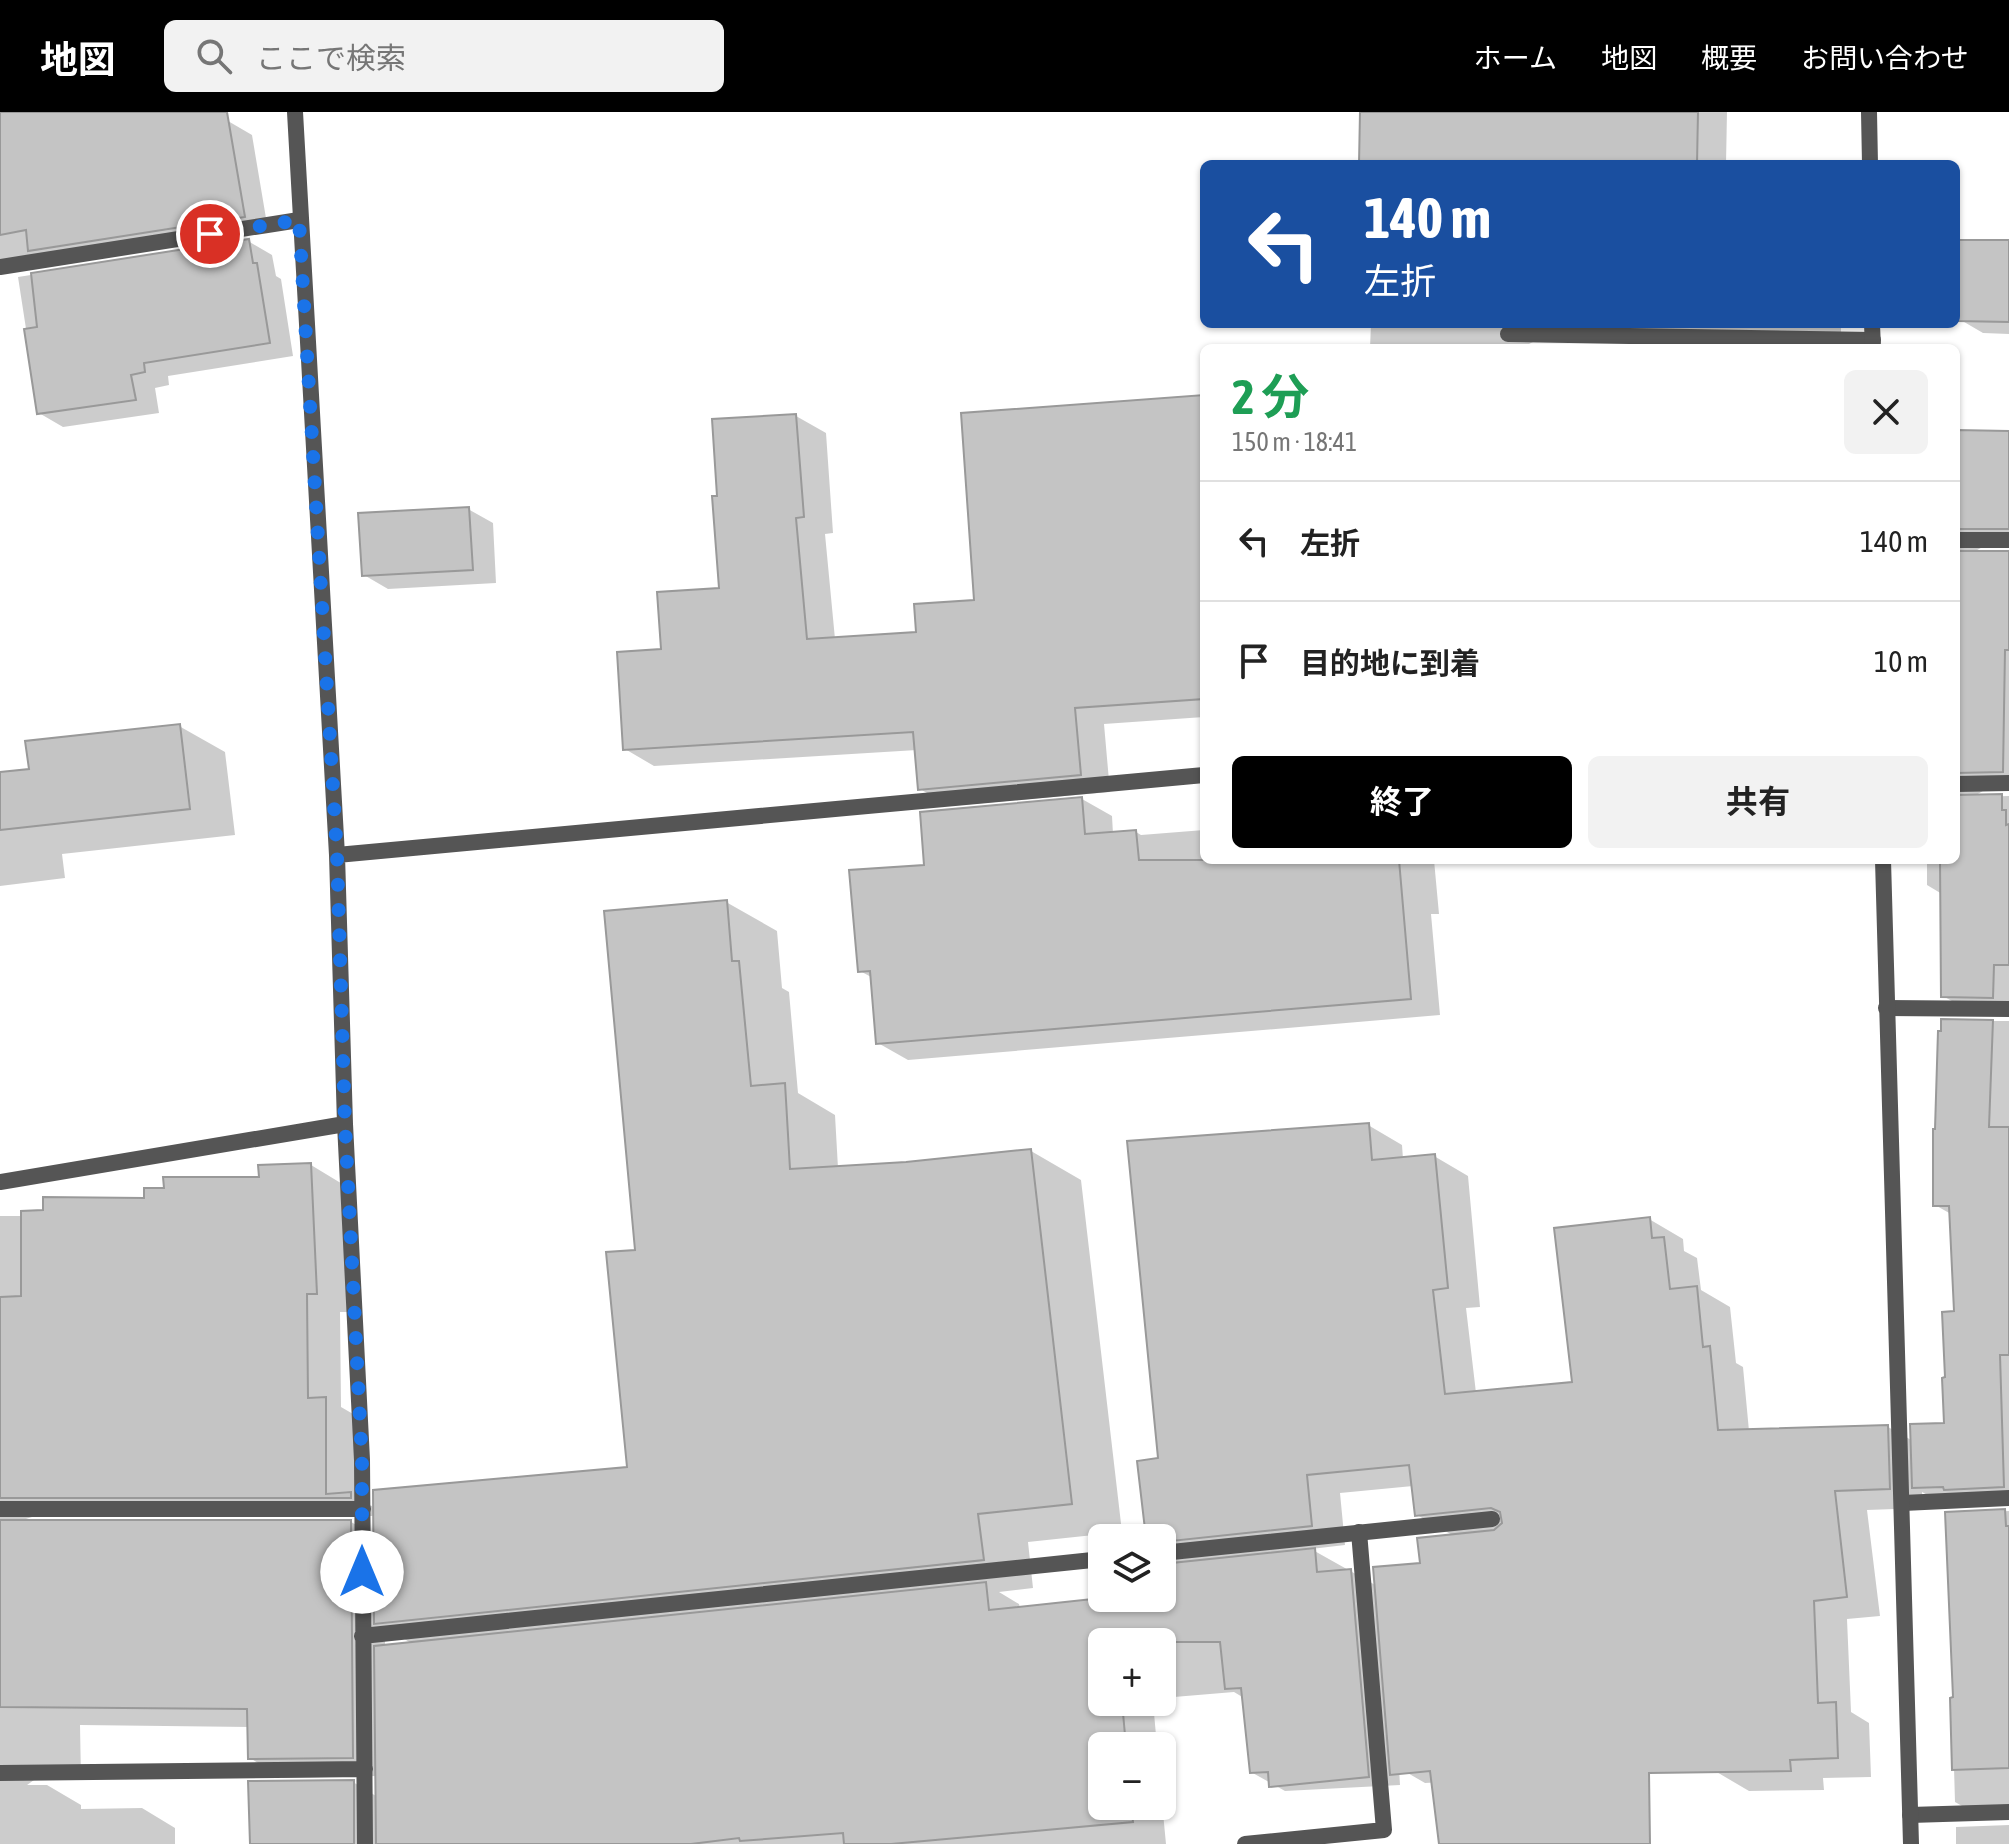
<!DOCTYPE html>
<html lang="ja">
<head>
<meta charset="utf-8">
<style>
	body { margin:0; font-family:"Asap Condensed","Noto Sans JP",sans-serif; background:#f2f2f2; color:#222; height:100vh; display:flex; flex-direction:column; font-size:30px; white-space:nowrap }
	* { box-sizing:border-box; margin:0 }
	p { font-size:26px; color:#767676 }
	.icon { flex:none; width:44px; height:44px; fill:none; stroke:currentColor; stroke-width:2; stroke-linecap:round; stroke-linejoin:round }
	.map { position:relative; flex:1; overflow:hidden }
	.side { position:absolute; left:1200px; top:232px; width:760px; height:520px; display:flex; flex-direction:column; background:#fff; border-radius:12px; box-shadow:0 2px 6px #0004 }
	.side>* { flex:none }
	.banner { position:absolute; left:1200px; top:48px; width:760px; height:168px; border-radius:12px; box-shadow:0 2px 6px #0004; background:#1a4fa0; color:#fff; overflow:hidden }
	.controls { position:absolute; left:1088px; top:1412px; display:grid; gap:16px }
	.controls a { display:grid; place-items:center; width:88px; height:88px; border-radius:12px; background:#fff; box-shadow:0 2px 6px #0004; font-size:40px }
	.pin { position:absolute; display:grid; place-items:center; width:68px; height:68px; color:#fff; margin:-34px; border:4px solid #fff; border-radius:50%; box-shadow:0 2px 8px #0007 }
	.me { position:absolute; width:88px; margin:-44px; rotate:0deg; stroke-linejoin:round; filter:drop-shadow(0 0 6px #0008) }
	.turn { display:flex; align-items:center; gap:28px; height:168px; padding:0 32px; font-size:36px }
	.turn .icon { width:104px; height:104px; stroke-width:2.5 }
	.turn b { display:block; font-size:56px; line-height:68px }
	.round { display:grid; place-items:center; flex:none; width:84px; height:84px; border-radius:12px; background:#f2f2f2 }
	.head { display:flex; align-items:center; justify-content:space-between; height:136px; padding:0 32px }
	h1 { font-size:48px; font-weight:700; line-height:60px; color:#1e9e55 }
	.cta { display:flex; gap:16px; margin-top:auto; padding:16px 32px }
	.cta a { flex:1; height:92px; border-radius:12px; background:#000; color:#fff; font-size:32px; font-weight:700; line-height:92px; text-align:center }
	.cta a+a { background:#f2f2f2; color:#222 }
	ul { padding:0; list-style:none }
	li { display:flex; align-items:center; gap:24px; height:120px; padding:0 32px; border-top:2px solid #e0e0e0 }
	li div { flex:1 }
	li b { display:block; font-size:30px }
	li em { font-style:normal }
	header { display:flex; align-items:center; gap:48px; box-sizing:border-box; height:112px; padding:0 40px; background:#000; color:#fff }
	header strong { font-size:38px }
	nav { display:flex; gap:44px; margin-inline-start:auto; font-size:28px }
	.search { width:560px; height:72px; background:#f2f2f2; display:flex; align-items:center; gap:20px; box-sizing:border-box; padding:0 28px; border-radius:12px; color:#767676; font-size:30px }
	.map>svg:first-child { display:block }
</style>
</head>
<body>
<header>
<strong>地図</strong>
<div class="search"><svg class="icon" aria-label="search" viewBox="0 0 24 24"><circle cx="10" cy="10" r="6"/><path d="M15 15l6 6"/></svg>ここで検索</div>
<nav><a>ホーム</a><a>地図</a><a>概要</a><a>お問い合わせ</a></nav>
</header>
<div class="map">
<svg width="2009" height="1732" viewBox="0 0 2009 1732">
	<rect width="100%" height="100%" fill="#fff"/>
	<path fill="#0003" fill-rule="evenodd" d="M0,0H187L228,9L252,23L268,118L0,153Z
		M1362,0H1727L1726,52H1361Z
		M248,129L272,143L276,164L281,167L293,244L168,264L169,273L155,276L159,301L63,315L39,301L18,165Z
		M2009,130V222L1983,221L1959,207Z
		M1371,212H1841V232L1539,227L1523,235L1568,236H1370Z
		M1204,286V605L1104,612L1110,680L950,694L920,677L917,638L654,654L625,637L663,539L722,478L719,386L796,304L826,321L833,421L825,422L835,527L918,522L976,490Z
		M1956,320H2009V433H1986L1972,441H2009V677H1986L1973,685L2009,684V902L1973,901L1943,884L1942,782L1927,773V748H1956Z
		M468,397L493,411L496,471L388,477L364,463Z
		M179,614L225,640L235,723L62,742L65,766L0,774V662L31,658Z
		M1082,687L1112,704L1113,722L1136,720L1141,723L1204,718V748H1434L1439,802H1431L1440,903L908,948L878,931L873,866L860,859L926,754Z
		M726,790L777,819L782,876L789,880L798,981L835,1003L838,1056L1031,1039L1081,1068L1122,1420L1028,1430L1033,1476L999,1480L1019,1492L1020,1497L1117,1486H1162V1426H1148L1160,1348L1368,1013L1402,1033L1403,1047L1434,1044L1468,1064L1480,1195L1466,1196L1476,1281L1574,1272L1649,1107L1683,1127L1684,1139L1697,1146L1701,1178L1730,1195L1736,1251L1743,1255L1749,1319L1888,1315L1913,1329L1946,1313L1947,1267L1956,1201L1951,1102L1935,1093L1943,909H2009V1393L1944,1392L1922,1380L1923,1396L1867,1398L1880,1504L1847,1507L1851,1600L1869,1611L1871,1665L1823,1666L1824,1678L1749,1679L1715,1659L1577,1663L1425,1671L1399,1656L1400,1673L1285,1679L1251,1660L1244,1586L1234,1580L1162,1586V1530H1102V1590H1153L1157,1634H1102V1694H1162V1690L1166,1732H251L353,1670L376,1684V1664L283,1666L250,1646L249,1615L80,1613L81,1668H34L27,1673H47L81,1693V1697L142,1696L175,1716V1732H0V1104H23L146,1088L261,1067L311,1053L344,1073L350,1200H340L341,1295L360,1306L359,1386L375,1396L629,1357L638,1139ZM1413,1374L1417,1403L1454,1424L1423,1453L1377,1474L1311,1437L1345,1433L1340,1381ZM35,1404H375L376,1424L351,1410L20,1409ZM385,1516L413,1532L385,1535Z
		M2009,1399V1706L1985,1707L1955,1690L1952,1587H1955L1947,1402Z
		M2009,1713V1732H1956V1715Z"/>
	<path fill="#c4c4c4" stroke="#999" stroke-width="2" d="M0,0H227L245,105L28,139L26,118L0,123Z
		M1360,0H1698L1697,52H1359Z
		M249,127L253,151H257L270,231L144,251L145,260L131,263L136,288L37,302L24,217L37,215L31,161Z
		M1959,128H2009V210L1957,209Z
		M1204,283V587L1075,596L1081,663L918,678L913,620L623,638L617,540L661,537L657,480L719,476L712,384H717L712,307L796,302L804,405L796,406L807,527L916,520L914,492L974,488L961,301Z
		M1956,318L2009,319V417H1956Z
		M469,395L473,458L362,464L358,401Z
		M1956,439H2009V538H2005L2003,660L1956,661Z
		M180,612L190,697L0,718V660L29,657L25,629Z
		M2002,682V698H2006V713L2009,712V853H1994L1993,886L1941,885L1940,748H1956V683Z
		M1082,685L1085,722L1136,718L1139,748H1399L1411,887L876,932L870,859L858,860L849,758L924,753L920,700Z
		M727,788L732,849H739L751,974L785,971L790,1057L906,1050L1031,1037L1072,1392L978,1402L984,1448L374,1512L373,1378L627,1355L606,1140L635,1138L604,799Z
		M1941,907L1993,908L1989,1015H2009V1243H2000L2004,1375L1944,1378L1943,1375L1912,1376L1910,1312L1944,1311L1942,1266L1945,1265L1942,1200L1954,1199L1949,1094H1933V1017H1935L1938,919H1941Z
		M1369,1011L1372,1048L1435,1042L1448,1176L1433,1178L1445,1282L1572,1270L1554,1116L1650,1105L1652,1126L1664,1125L1670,1177L1697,1174L1703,1235L1710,1234L1718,1318L1888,1313L1890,1377L1835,1379L1847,1485L1814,1489L1818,1591L1836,1590L1838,1646L1790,1648L1791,1659L1649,1661L1650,1732H1439L1430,1659L1390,1663L1373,1455L1420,1451L1417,1426L1494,1418L1502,1411L1500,1400L1491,1396L1415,1404L1409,1353L1307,1363L1312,1414L1162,1430V1426H1146L1137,1349L1158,1346L1127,1029Z
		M311,1051L317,1182H307L308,1286L326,1285V1382L351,1380V1386H0V1185L21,1184V1099L43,1098V1085L144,1086V1076H164L163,1065H259L258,1053Z
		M2005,1397L2006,1414H2009V1656L1952,1658L1950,1586L1953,1585L1945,1400Z
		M0,1408H351L353,1646L248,1647L247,1597L0,1595Z
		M1315,1436L1317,1460L1351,1457L1369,1665L1269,1675L1268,1660L1250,1661L1241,1576L1225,1577L1220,1530H1102V1590H1122L1126,1634H1102V1694H1131L1133,1710L891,1732H844L843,1721L740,1729L739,1726L691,1732H376L374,1534L986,1470L989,1498L1102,1486H1162V1452Z
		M354,1668V1732H250L248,1669Z"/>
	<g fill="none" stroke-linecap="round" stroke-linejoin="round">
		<path stroke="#555" stroke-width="16" d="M0,155L299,108
			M1508,222L1873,228
			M1956,428H2009
			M1886,896L2009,897
			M1903,1391L2009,1386
			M1910,1703L2009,1700
			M1245,1732L1384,1718L1359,1420"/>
		<path stroke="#555" stroke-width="16" d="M295,0L337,743L345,1012L362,1348L365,1732
			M1956,672L2009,671
			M337,743L1204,663
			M0,1070L345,1012
			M0,1397H363
			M1162,1441L1492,1407
			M362,1524L1102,1447
			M0,1661L365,1657"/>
		<path stroke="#555" stroke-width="16" d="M1869,0L1870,52
			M1872,212L1873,236
			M1883,748L1911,1732"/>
	</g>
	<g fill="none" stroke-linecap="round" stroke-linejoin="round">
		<path stroke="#1a73e8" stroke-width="14" stroke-dasharray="0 25.2" d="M210,122L299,108L337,743L345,1012L362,1348V1460"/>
	</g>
</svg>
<div class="controls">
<a><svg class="icon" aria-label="layers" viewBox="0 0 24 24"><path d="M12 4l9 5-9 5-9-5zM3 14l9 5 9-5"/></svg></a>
<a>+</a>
<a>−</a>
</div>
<div class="pin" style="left:210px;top:122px;background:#d93025"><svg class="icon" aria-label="arrive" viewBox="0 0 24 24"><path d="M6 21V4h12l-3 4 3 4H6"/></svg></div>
<svg class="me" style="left:362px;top:1460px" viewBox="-20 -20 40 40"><circle r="19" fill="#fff"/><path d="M0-13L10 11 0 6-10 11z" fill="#1a73e8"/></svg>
<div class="banner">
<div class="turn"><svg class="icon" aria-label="left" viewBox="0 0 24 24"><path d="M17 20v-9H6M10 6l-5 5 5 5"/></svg><div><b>140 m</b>左折</div></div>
</div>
<section class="side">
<div class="head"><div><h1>2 分</h1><p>150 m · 18:41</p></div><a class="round"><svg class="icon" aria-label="close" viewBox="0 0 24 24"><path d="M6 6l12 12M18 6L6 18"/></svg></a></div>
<ul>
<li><svg class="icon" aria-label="left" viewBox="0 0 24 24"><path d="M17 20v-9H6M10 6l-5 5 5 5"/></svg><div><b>左折</b></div><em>140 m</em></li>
<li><svg class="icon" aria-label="arrive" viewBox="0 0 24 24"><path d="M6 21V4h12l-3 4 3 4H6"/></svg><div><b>目的地に到着</b></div><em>10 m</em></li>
</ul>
<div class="cta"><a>終了</a><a>共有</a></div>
</section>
</div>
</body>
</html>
